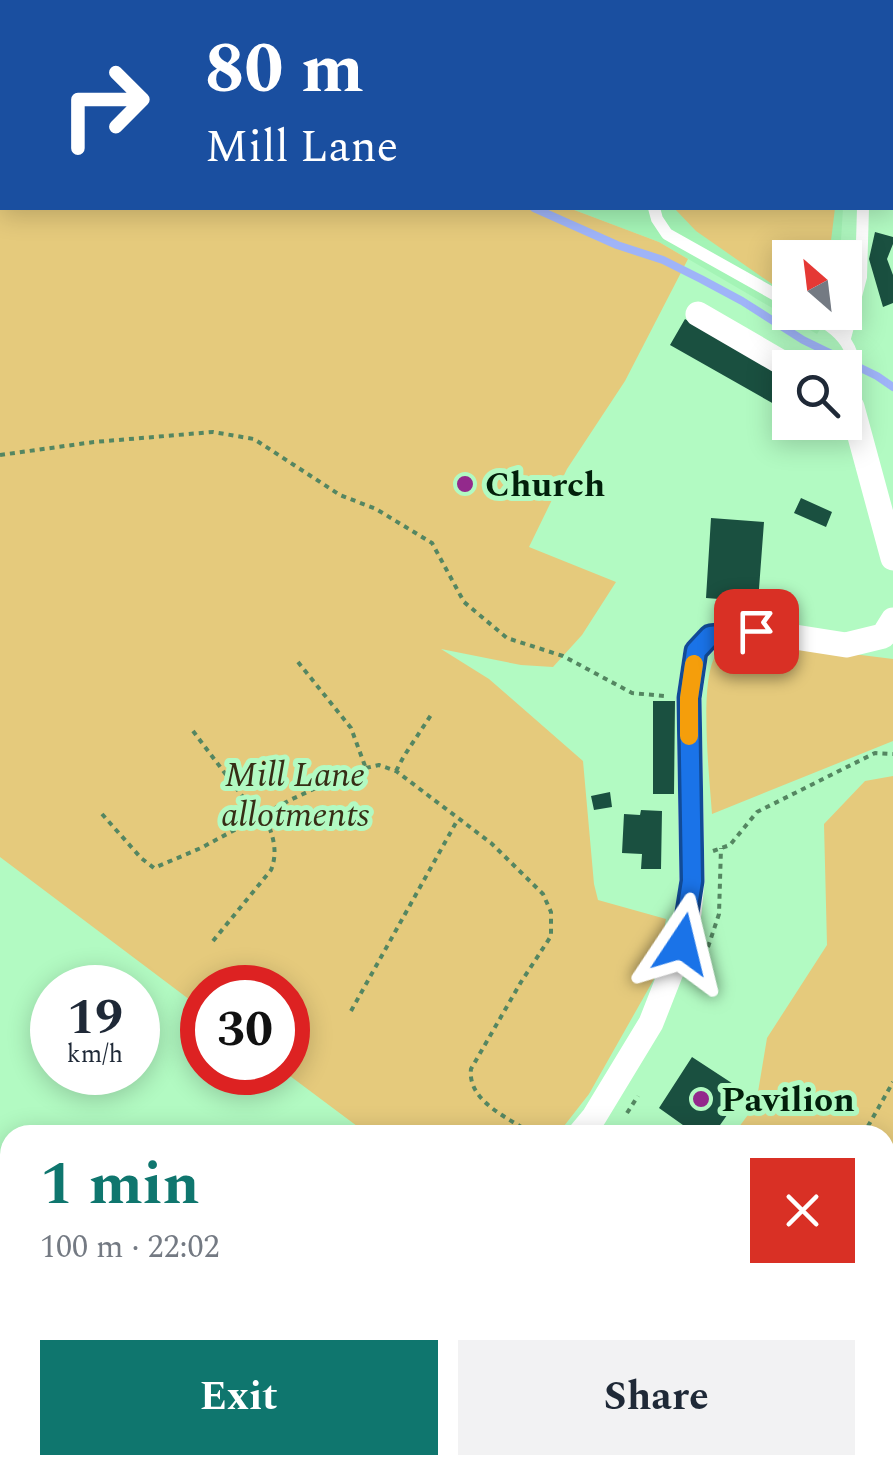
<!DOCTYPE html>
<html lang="en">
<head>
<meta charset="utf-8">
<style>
	body { margin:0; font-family:Spectral,serif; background:#f2f2f3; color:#1f2937; height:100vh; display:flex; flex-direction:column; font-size:38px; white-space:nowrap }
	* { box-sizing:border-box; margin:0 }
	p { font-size:32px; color:#747a83 }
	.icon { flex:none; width:55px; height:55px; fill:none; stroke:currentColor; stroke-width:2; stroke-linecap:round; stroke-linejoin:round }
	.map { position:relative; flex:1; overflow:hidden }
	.panel { position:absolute; left:0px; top:1125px; width:895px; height:350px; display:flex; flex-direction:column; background:#fff; border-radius:30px 30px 0 0; box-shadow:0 5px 25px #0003 }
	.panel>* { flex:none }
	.hud { position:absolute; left:0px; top:0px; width:895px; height:210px; box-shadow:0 5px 25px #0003; background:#1a4fa0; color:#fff; overflow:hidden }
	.needle { width:65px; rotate:332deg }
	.controls { position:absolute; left:772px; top:240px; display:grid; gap:20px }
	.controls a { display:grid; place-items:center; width:90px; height:90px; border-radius:0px; background:#fff; box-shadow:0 5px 25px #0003; font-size:50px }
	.speed { position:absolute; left:30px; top:965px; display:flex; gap:20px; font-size:50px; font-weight:700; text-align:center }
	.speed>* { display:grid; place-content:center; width:130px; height:130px; border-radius:50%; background:#fff; box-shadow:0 5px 25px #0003; line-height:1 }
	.speed small { font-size:25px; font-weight:400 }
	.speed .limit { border:15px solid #d22; background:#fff; color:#111 }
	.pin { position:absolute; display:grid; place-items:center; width:85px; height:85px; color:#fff; margin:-42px; border-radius:20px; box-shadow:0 5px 15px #0006 }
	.me { position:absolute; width:110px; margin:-55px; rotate:10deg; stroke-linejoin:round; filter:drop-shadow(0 0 8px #0008) }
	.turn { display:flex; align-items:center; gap:35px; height:210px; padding:0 40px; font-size:45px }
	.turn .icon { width:130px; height:130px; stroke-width:2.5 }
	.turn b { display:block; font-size:70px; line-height:85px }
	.round { display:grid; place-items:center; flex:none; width:105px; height:105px; border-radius:0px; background:#f2f2f3 }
	.head { display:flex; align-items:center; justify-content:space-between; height:170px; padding:0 40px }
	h1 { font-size:60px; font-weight:700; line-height:75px; color:#0f766e }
	.action { display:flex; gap:20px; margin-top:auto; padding:20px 40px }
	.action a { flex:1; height:115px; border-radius:0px; background:#0f766e; color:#fff; font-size:40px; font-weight:700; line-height:115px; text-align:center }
	.action a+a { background:#f2f2f3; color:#1f2937 }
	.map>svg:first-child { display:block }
</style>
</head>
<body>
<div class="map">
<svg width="893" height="1475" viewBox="0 0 893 1475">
	<rect width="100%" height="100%" fill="#b2fac2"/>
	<path fill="#a4f4b6" d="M569,208H843L840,257L790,258V312L831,313L817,334L659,242Z"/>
	<path fill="#e5ca7c" d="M0,0H411L410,2H2V208H569L659,242L688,259L625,381L567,469L529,547L616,582L582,635L553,667L521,665L441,649L489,679L583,761L594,884L598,900L666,919L654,979L589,1094L557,1135H369L286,1073L288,988H202V1009L0,857Z
		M674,208H835L829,257L790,258V295L782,291L696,231Z
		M773,644L893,659V741L712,814C710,781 697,672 719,651C732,640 756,644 773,644Z
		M893,776V1475H394L408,1465H885V1135H733L756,1104L767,1038L827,945L824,824L865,781Z"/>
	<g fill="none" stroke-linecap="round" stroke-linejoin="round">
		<path stroke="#9fb4f8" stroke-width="8" d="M0,63L2,64
			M534,208L617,245L663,260L701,279L742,301L803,340L877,376L893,387"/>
	</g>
	<path fill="#1a5040" d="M875,232L893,237V244L887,259L893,275V303L883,307L869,259Z
		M685,319L790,380V413L670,345Z
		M801,498L832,512L826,527L794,513Z
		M711,518L764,522L758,602L706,598Z
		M653,701H675L674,794H653Z
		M610,792L612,807L594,810L591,796Z
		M641,810L662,811L661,869H641L642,854L622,853L624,814L640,815Z
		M692,1057L744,1091L713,1135H697L659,1108Z
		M0,1253L10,1266V1284L0,1292Z"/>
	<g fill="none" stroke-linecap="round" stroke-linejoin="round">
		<path stroke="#548661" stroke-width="4" stroke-dasharray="5 5" stroke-linecap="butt" d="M0,455L94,442L213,432L254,439L340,495L376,509L432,543L464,602L507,638L563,656L632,693L664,696
			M298,662L351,728L365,766
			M193,731L258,817
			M396,771L404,756L433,712
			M102,814L141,858L154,868L201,848L290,800L353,771L379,765L396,771L491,843L543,894L551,912V936L521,982L471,1069C467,1102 511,1119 534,1135
			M713,851L730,845L757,812L875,753L893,754
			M213,941L271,870C279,850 272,833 264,814
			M708,947L719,914L721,848
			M351,1011L458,819
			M627,1113L638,1096
			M863,1135L893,1082
			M679,1475L682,1465"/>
		<path stroke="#fff" stroke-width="12" d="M652,0L654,2
			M654,208L657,219L667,234L790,303
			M808,312C853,338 858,352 853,403
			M845,338L861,277L863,208
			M0,1291L10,1304
			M0,1366L10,1359
			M134,1465L141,1475
			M358,1465L359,1475"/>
		<path stroke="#fff" stroke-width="25" d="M698,314L791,368
			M845,398L852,407L893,558
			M579,1135L594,1117L651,1023L682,944L689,913L692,881L689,699L696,651L710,637L756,631L846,645L883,636L893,620
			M230,1475L251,1465"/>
	</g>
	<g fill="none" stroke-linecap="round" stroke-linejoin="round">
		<g stroke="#114b97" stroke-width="25">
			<path id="route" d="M682,944L692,881L689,698L696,651L710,636L756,631"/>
		</g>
		<use href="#route" stroke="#1a73e8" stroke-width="18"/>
		<path stroke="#f59e0b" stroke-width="18" d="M689,736V698L694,664"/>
	</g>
	<g fill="#93298c" stroke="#b2fac2" stroke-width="4">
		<circle cx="465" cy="484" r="10"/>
		<circle cx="701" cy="1099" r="10"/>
	</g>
	<g text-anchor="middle" stroke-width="10" stroke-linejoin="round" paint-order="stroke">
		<g font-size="35" font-weight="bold" fill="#021f0b" stroke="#b2fac2" text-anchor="start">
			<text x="485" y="496">Church</text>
			<text x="721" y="1111">Pavilion</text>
		</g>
		<g font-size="35" font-style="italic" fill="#362e16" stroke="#b2fac2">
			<text x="295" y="786">Mill Lane<tspan x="295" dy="40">allotments</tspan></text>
		</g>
	</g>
</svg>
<div class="controls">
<a><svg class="needle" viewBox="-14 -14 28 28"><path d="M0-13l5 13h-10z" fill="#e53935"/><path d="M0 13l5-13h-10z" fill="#747a83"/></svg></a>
<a><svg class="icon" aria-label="search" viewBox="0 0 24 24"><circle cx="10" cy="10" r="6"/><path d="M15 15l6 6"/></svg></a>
</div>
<div class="speed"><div>19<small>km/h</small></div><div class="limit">30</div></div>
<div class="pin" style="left:756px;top:631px;background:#d93025"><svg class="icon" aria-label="arrive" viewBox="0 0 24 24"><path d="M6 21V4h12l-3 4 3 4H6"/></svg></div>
<svg class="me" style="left:682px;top:944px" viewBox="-20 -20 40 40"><path d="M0-17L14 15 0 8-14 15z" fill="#1a73e8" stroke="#fff" stroke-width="4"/></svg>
<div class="hud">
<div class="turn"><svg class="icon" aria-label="right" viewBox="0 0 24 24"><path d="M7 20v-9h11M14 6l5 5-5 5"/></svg><div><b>80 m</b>Mill Lane</div></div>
</div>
<section class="panel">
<div class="head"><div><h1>1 min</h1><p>100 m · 22:02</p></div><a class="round" style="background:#d93025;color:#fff"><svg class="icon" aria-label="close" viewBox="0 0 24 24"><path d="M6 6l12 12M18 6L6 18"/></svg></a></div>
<div class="action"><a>Exit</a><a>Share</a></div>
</section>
</div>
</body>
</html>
